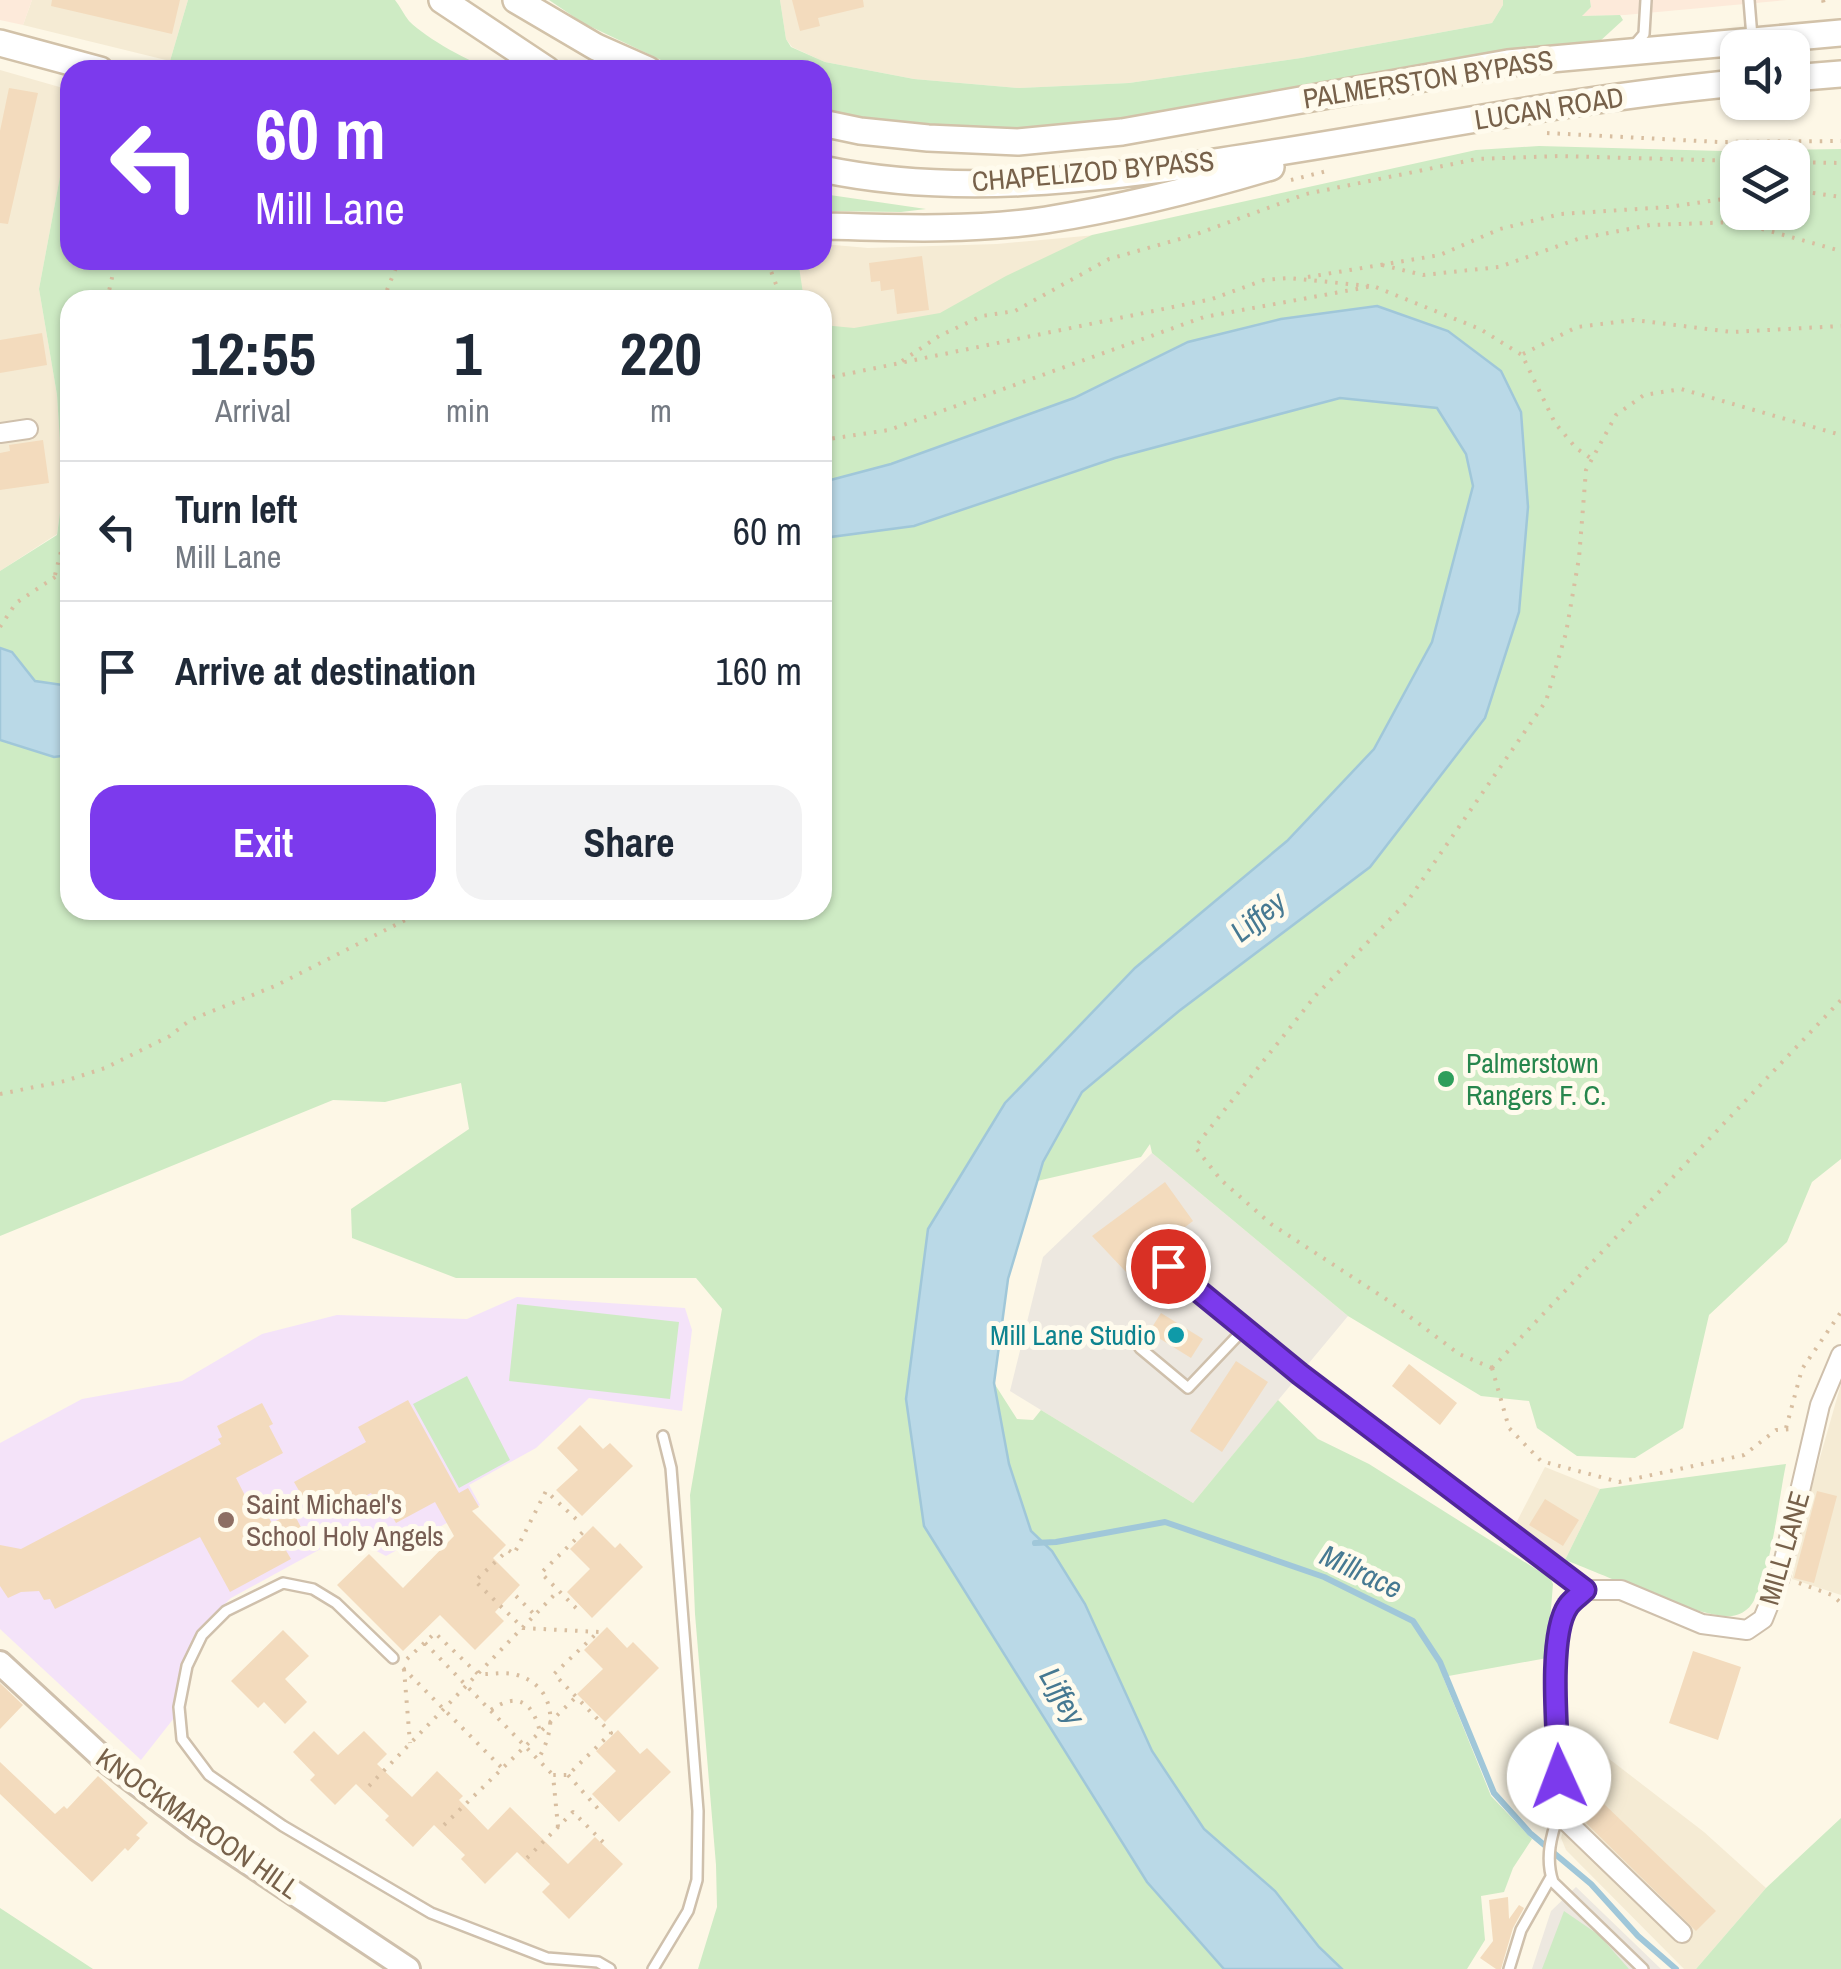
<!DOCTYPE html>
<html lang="en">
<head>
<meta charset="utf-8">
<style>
	body { margin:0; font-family:"Archivo Narrow",sans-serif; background:#f2f2f3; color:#1f2937; height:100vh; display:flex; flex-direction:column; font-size:38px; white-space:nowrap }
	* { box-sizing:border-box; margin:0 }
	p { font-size:32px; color:#747a83 }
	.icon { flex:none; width:55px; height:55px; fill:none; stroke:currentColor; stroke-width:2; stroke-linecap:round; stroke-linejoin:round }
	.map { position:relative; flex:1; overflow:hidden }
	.details { position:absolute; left:60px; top:290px; width:772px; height:630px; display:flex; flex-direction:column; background:#fff; border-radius:30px; box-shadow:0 2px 8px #0004 }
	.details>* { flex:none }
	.hud { position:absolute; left:60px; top:60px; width:772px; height:210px; border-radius:30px; box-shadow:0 2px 8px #0004; background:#7c3aed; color:#fff; overflow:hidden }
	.tools { position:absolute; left:1720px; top:30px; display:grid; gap:20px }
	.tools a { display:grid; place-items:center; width:90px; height:90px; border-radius:20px; background:#fff; box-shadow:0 2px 8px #0004; font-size:50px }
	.pin { position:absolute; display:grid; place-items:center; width:85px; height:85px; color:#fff; margin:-42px; border:5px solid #fff; border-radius:50%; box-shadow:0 2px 10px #0007 }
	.me { position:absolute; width:110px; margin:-55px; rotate:358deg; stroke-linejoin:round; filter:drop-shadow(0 0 8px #0008) }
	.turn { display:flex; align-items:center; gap:35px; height:210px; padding:0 30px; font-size:45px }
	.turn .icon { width:130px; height:130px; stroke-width:2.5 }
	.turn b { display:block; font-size:70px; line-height:85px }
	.eta { display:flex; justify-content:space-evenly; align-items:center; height:170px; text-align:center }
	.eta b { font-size:60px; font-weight:700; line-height:70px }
	.primary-button { display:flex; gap:20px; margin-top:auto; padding:20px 30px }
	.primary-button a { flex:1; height:115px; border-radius:30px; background:#7c3aed; color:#fff; font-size:40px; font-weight:700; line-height:115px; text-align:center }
	.primary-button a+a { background:#f2f2f3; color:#1f2937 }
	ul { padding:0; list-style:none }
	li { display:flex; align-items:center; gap:30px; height:140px; padding:0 30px; border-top:2px solid #e0e1e3 }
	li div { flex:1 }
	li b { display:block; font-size:38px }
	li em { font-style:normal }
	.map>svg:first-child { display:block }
</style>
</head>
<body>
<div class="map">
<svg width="1841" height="1969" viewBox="0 0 1841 1969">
	<rect width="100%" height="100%" fill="#fdf7e6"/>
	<path fill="#f5ebd4" d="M32,0H188L170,61L23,25Z
		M780,0H1503V5L1492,23L1301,58L1129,83L1019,88L914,79L825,62L792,47L786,39Z
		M0,70L70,90V123L39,289L57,395L63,490L57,534L0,571Z
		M1107,234L932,327L823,331L822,300H797L796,260H822L823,244L868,248L997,244Z
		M1841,1384V1595L1792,1579L1813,1482Z
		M1545,1467L1600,1489L1565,1560L1513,1529Z
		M1569,1728L1704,1832L1766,1888L1696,1969H1684L1566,1850L1561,1838L1569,1812Z"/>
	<path fill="#fdeada" d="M0,0H32L23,25L0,20Z
		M1590,0H1787L1625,15L1581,16L1591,7Z"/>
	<path fill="#ede8e0" d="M1152,1153L1348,1316L1193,1503L1010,1391L1043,1257Z
		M1576,1887L1661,1969H1532L1551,1911Z"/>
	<path fill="#f4e3f9" d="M517,1297L685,1308L692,1330L682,1411L589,1398L536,1448L469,1485L480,1505L386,1556L346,1535L231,1598L204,1624L189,1650L178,1685L174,1718L141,1760L0,1629V1443L82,1399L182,1381L262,1334L337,1315L467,1319Z"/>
	<path fill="#ceebc4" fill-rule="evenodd" d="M188,0H395C400,6 404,15 409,21C427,39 471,63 495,70H193L170,61Z
		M549,0H780L786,39L791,47L825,62L914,79L1019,88L1129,83L1301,58L1492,23L1503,5V0H1590L1591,7L1582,16L1620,15L1623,20L1599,42L1505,52L1126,121L1016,132L901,124L823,113L822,70H682L583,23Z
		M70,123V260H798L804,300H70V686L35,681L12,652L0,648V571L57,535L63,490L57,395L39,289Z
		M1539,146L1722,151L1841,149V1159L1812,1182L1787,1242L1709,1315L1683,1428L1635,1458L1577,1456L1537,1428L1529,1401L1481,1396L1348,1316L1152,1153L1150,1144L1141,1157L1037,1181L1043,1162L1082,1092L1179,1011L1370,867L1519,612L1528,507L1521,412L1377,306L1281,319L1188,342L1074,398L891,464L823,482V325L854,328L940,313L1006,276L1092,235L1476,150ZM1738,158H1792V212H1738Z
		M823,194L926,209L901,212L823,211Z
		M1340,398L1437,408L1466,454L1473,486L1432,642L1374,749L1285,848L1135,967L1005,1102L928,1229L924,1526L1147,1882L1224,1969H698L717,1907L716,1865L695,1614L690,1495L722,1309L696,1278H456L352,1238L351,1209L469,1129L461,1083L385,1102L333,1100L0,1236V740L53,757L70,755V910H822L823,538L914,526L1115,458Z
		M517,1304L679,1322L670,1399L509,1381Z
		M467,1376L510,1460L459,1488L413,1404Z
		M994,1383L1017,1419L1033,1420L1041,1410L1193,1503L1278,1400L1318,1439L1369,1464L1550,1578L1553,1584L1547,1658L1443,1677L1491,1796L1532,1839L1513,1868L1504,1892L1481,1896L1485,1940L1467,1969H1342L1319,1947L1275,1891L1204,1829L1152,1751L1085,1604L1052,1551L1031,1531L1009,1464Z
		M1786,1464C1779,1497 1770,1581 1751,1605C1747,1611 1739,1615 1732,1616C1703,1620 1598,1572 1565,1560L1600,1489Z
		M1841,1818V1969H1696L1766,1888Z
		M0,1908L93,1969H0Z
		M1564,1911L1599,1935L1629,1969H1542Z"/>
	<path fill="#bad9e7" stroke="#a0c7d9" stroke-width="2.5" d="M1377,306L1448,331L1501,371L1521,412L1528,507L1519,612L1485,718L1370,867L1179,1011L1082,1092L1043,1162L1008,1279L994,1383L1009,1464L1031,1531L1052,1551L1085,1604L1152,1751L1204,1829L1275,1891L1319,1947L1342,1969H1224L1147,1882L924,1526L906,1399L928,1229L1005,1103L1135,968L1287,841L1374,749L1432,642L1473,486L1466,454L1437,408L1340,398L1115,458L914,526L823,538V482L891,464L1074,398L1188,342L1281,319Z
		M0,648L12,652L35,681L70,686V755L54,757L0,740Z"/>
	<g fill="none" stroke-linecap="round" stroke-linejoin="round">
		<path stroke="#a0c7d9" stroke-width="6" d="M1035,1543L1056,1542L1165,1522L1324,1577L1413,1621L1440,1662L1494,1793L1530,1833L1591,1884L1638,1936L1676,1969"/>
	</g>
	<path fill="#f3dbbd" d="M52,0H180L172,34L51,6Z
		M792,0H863L864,7L818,18L820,26L800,31Z
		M9,88L38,93L8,224L0,223V131Z
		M922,256L929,310L897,314L894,289L881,291L880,281L871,282L869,263Z
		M42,333L47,365L0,373V340Z
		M43,440L49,483L0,490V453L10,451L9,445Z
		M1165,1182L1193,1221L1126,1272L1092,1236Z
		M1161,1313L1203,1339L1191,1358L1149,1332Z
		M1236,1361L1268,1382L1222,1452L1190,1431Z
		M1409,1364L1457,1403L1440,1425L1392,1386Z
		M408,1400L459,1493L468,1488L479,1507L472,1511L506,1545L493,1558L520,1585L495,1612L504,1621L475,1650L440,1615L403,1651L337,1585L369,1554L403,1588L454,1536L435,1502L396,1523L383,1500L377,1504L371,1493L351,1503L348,1496L313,1515L294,1482L366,1442L358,1427Z
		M262,1403L273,1424L269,1426L283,1453L236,1478L255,1515L264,1510L272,1523L293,1512L305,1535L284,1547L291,1559L230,1592L200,1537L55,1609L50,1599L44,1600L39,1591L21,1592L8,1598L0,1586V1545L21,1549L221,1444L218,1439L222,1437L217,1426Z
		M580,1425L603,1449L610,1443L633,1466L582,1516L556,1490L578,1470L557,1448Z
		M1817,1491L1837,1496L1814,1583L1794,1578Z
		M1545,1499L1579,1520L1563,1546L1529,1525Z
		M593,1526L615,1548L620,1543L643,1567L592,1618L567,1592L590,1569L570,1549Z
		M607,1627L627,1648L633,1642L659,1668L605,1722L577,1694L603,1669L584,1650Z
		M283,1630L309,1656L285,1679L307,1702L285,1724L264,1702L258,1708L231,1681Z
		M1693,1651L1741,1667L1718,1740L1669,1723Z
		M0,1683L23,1705L0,1729Z
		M618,1730L640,1754L647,1748L671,1772L619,1822L592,1794L616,1771L596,1751Z
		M314,1731L338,1755L364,1731L387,1754L377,1764L412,1797L437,1771L463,1796L459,1800L488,1830L510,1807L568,1864L595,1837L623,1864L569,1919L542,1892L550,1884L517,1852L485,1884L461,1859L465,1855L434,1825L413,1847L385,1820L389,1816L356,1784L335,1805L310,1780L315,1775L293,1752Z
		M1532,1745H1544L1547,1800H1532Z
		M0,1762L55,1814L64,1806L67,1809L98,1776L148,1823L136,1835L140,1838L128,1851L125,1848L92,1882L0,1794Z
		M1604,1804L1716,1911L1696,1931L1586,1823Z
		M1508,1897L1509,1919L1519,1905L1524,1908L1513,1928L1501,1969H1496L1480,1958L1493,1941L1489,1900Z"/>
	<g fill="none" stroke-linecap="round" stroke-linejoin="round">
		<g stroke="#cfc0ac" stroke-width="14">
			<path id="service" d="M1749,0L1752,37
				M1632,48L1644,34L1646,0
				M1168,1266L1300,1375L1584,1589
				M1140,1348L1188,1388L1244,1329
				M393,1658L336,1603L313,1589L283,1583L226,1611L202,1635L187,1666L179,1707L182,1739L209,1775L283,1826L431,1913L547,1958L598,1962L610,1969
				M1559,1813C1551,1836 1545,1858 1553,1882L1643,1969
				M653,1969L688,1911L697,1880L698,1811L671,1468L663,1436
				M1509,1969L1521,1930L1551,1877"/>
		</g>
		<g stroke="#cfc0ac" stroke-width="22">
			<path id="minor" d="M0,433L28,429
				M1682,1933L1564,1819L1560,1810C1559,1767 1545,1639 1568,1606C1572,1600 1580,1595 1585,1590H1621L1702,1624L1747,1630L1763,1619L1780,1577L1820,1405L1841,1355"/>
		</g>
		<g stroke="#cfc0ac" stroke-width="28">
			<path id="tertiary" d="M0,1663L105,1760L196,1828L408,1969"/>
		</g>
		<g stroke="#d2c2a9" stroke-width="30">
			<path id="secondary" d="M442,0L547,70
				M516,0L596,47L648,70
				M0,43L100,70
				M1792,78L1841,74
				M822,123L860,131L928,138L1018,142L1122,132L1508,63L1841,33
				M822,169C955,197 1089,180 1221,161C1393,136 1564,99 1738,83
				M822,226C895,228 973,231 1046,220C1122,208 1197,189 1271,167"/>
		</g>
		<path stroke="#d8bea0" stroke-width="4" stroke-dasharray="2.5 8" stroke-linecap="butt" d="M1823,0L1824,4
			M1547,133L1719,142L1841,141
			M1792,162L1841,163
			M1291,180L1331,170
			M1792,190L1841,197
			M734,260L769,266L782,300
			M1382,265L1423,275L1499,267L1578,239L1650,225L1737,222L1841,251
			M1308,277L1440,255L1500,229L1561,214L1668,207L1738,197
			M107,300L116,260
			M383,300L399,260
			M1523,354L1577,327L1634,320L1732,332L1841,326
			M902,361L939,336L982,316L1015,311L1109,259L1194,235L1306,194L1477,159L1559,156L1738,161
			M822,379L1212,299L1264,280L1289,278L1369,286
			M70,383V389
			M822,440L889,430L1204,317L1373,286L1480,329L1522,355L1555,423L1576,448L1592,459
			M55,575L70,516
			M0,627L16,603L70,567
			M66,678L70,677
			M0,1094L65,1081L105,1068L170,1036L190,1020L275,986L425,910
			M1492,1368L1459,1354L1389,1301L1271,1224L1221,1180L1195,1147L1316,995L1407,902L1546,701L1566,633L1579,558L1586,470L1616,415L1644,395L1681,389L1841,435
			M1492,1368L1841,1000
			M1492,1368L1509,1428L1541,1461L1619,1482L1744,1455L1776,1430L1794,1429
			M1786,1428L1802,1369L1841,1312
			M576,1519L546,1491L514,1554L508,1550L475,1581L523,1628L599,1632
			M1799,1583L1832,1595L1841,1603
			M516,1596L535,1615
			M576,1608L541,1573L584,1531
			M425,1643L553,1775
			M407,1659L435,1633L478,1674C491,1675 504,1671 517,1675C557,1687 557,1729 538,1759
			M403,1668L502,1768
			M404,1669L410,1743
			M491,1710C518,1691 533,1703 540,1732
			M568,1775L600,1811
			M369,1786L558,1591
			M444,1825L576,1697
			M558,1827L553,1775H568L611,1733L554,1674L598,1632
			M527,1858L573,1812L608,1847"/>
		<use href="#service" stroke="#fff" stroke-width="9"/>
		<use href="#minor" stroke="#fff" stroke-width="18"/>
		<use href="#tertiary" stroke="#fff" stroke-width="22"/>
		<use href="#secondary" stroke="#fff" stroke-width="25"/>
	</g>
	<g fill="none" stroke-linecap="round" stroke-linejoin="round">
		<g stroke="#51269a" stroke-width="25">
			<path id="route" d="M1168,1266L1300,1374L1585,1590C1580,1595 1572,1600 1568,1606C1547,1636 1558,1739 1559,1777"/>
		</g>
		<use href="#route" stroke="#7c3aed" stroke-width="18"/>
	</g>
	<circle fill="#2e9e5b" stroke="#fffbed" stroke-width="4" cx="1446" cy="1079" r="10"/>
	<circle fill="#0f9aa8" stroke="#fffbed" stroke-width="4" cx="1176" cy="1335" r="10"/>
	<circle fill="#8d6e63" stroke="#fffbed" stroke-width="4" cx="226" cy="1520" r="10"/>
	<g text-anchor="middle" stroke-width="10" stroke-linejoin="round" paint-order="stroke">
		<g font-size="28" fill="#77614a" stroke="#fffbed">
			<text transform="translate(1428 79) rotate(-9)" y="10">PALMERSTON BYPASS</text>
			<text transform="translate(1549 108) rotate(-9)" y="10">LUCAN ROAD</text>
			<text transform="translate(1093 171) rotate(-5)" y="10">CHAPELIZOD BYPASS</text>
			<text transform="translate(1784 1548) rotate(-74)" y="10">MILL LANE</text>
			<text transform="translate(198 1823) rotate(35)" y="10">KNOCKMAROON HILL</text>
		</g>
		<g font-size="28" fill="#27864d" stroke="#fffbed" text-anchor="start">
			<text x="1466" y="1073">Palmerstown<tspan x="1466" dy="32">Rangers F. C.</tspan></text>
		</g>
		<g font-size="28" fill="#0d838f" stroke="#fffbed" text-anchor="end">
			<text x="1156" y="1345">Mill Lane Studio</text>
		</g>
		<g font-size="28" fill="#785e54" stroke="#fffbed" text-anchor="start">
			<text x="246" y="1514">Saint Michael's<tspan x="246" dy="32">School Holy Angels</tspan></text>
		</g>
		<g font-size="30" font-style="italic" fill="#467992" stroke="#fffbed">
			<text transform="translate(1258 917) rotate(-39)" y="10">Liffey</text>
			<text transform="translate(1361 1572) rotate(25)" y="10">Millrace</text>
			<text transform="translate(1062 1696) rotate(60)" y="10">Liffey</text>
		</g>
	</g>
</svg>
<div class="tools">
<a><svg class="icon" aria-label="sound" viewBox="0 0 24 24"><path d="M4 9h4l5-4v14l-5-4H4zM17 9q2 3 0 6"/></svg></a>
<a><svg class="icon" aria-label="layers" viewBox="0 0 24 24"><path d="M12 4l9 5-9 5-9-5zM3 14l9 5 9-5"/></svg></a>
</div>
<div class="pin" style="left:1168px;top:1266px;background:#d93025"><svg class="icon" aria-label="arrive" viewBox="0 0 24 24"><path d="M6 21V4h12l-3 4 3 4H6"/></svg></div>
<svg class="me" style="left:1559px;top:1777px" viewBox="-20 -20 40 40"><circle r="19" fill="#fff"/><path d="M0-13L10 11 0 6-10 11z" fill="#7c3aed"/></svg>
<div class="hud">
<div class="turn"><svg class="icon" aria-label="left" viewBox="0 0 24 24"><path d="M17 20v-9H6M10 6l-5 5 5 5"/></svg><div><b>60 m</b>Mill Lane</div></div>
</div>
<section class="details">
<div class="eta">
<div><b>12:55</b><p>Arrival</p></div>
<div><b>1</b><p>min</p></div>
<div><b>220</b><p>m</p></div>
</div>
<ul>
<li><svg class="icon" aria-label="left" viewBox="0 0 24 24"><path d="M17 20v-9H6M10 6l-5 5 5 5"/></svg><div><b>Turn left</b><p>Mill Lane</p></div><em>60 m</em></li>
<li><svg class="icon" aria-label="arrive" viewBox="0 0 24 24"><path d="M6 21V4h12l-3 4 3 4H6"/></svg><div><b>Arrive at destination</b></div><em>160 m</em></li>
</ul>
<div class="primary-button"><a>Exit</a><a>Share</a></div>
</section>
</div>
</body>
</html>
